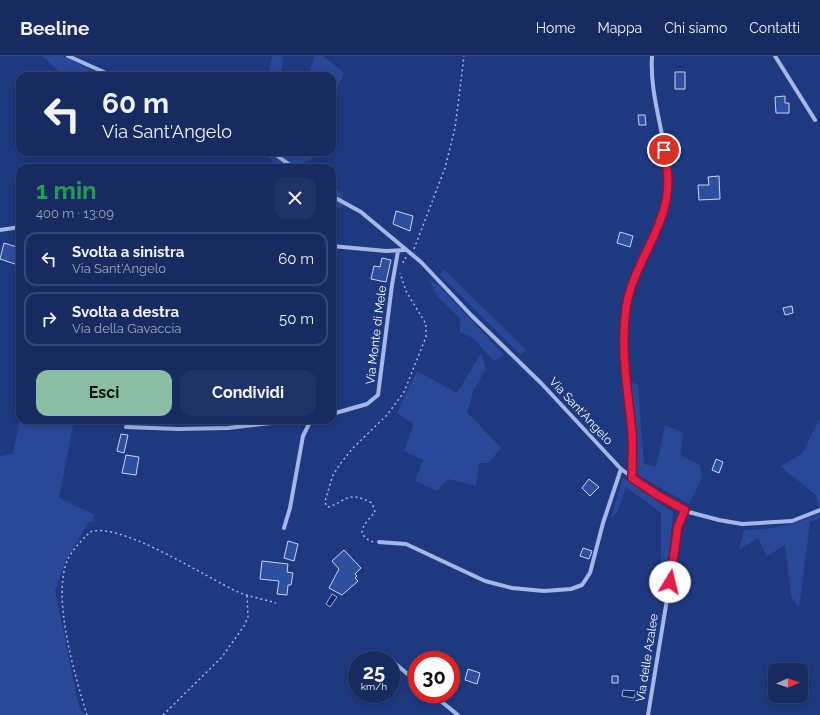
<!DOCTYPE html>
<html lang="it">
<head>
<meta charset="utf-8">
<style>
	body { margin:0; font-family:Raleway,sans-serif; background:#203366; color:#f1f3f6; height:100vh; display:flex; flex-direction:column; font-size:15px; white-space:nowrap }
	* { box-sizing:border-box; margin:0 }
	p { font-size:13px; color:#9ea7bd }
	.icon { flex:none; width:22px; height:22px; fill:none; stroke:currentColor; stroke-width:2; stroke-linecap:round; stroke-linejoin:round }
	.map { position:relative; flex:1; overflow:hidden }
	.sheet { position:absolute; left:16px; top:108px; width:320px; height:260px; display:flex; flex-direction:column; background:#172b60; border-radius:12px; box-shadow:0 2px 10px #0003,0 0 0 1px #364775 }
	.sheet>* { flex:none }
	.top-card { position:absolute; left:16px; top:16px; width:320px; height:84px; border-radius:12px; box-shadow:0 2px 10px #0003,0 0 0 1px #364775; background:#172b60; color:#f1f3f6; overflow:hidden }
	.needle { width:26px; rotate:88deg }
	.fabs { position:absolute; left:768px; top:607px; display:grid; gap:8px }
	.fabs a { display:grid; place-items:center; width:40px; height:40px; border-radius:8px; background:#172b60; box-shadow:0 2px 10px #0003,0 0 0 1px #364775; font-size:20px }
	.speed { position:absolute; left:348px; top:595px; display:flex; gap:8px; font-size:20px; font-weight:700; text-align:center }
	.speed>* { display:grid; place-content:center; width:52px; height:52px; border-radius:50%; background:#172b60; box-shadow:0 2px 10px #0003,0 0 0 1px #364775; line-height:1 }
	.speed small { font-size:10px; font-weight:400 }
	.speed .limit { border:6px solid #d22; background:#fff; color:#111 }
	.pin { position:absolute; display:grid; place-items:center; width:34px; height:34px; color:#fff; margin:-17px; border:2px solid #fff; border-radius:50%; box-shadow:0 1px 4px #0007 }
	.me { position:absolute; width:44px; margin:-22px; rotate:9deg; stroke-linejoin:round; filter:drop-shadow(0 0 3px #0008) }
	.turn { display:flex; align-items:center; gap:14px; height:84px; padding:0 20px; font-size:18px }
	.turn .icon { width:52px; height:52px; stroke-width:2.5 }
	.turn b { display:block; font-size:28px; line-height:34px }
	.round { display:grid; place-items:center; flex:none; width:42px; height:42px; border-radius:12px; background:#203366 }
	.overview { display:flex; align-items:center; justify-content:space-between; height:68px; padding:0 20px }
	h1 { font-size:24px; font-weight:700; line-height:30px; color:#1e9e55 }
	.action { display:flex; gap:8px; margin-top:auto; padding:8px 20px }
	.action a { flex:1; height:46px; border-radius:12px; background:#8abfa5; color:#111; font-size:16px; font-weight:700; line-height:46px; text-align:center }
	.action a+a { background:#203366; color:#f1f3f6 }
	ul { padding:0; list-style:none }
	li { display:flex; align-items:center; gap:12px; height:54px; margin:0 8px 6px; padding:0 12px; border:2px solid #364775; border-radius:12px }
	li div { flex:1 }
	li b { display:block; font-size:15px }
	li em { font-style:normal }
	header { display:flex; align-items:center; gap:24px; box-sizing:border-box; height:56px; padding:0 20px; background:#172b60; border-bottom:1px solid #364775 }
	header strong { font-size:19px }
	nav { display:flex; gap:22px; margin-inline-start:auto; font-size:14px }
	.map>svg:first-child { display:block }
</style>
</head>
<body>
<header>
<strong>Beeline</strong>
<nav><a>Home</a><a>Mappa</a><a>Chi siamo</a><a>Contatti</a></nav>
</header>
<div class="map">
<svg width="820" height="659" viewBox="0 0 820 659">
	<rect width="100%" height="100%" fill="#1f3980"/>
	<path fill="#294998" d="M42,0H63L103,20H64Z
		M272,0H283L281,20H268Z
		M315,0H323L344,17L335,38L332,42V20H308Z
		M261,96H318L320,98L297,111L300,112H284Z
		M332,129L343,138L342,151L332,152Z
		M444,213L526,294L521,299L440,219Z
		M429,224L438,229L504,299L494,305L473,282L460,276V262L438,241Z
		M481,297L486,312L473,336L467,356L501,392L488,407H479L476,430L448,423L437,435L415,425L423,404L404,395L414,368L397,357L417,315L457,337Z
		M631,326L638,329L644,408L656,411L665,369L683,377L681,400L700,409L702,422L689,448L638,419L635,410Z
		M820,363V449L818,450L816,439L780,410L802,398Z
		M20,364H74L59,442L93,458L94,465L88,467L66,504L55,535L79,651L84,659H0V400L13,398Z
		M623,422L673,456L666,527L659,526L661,505V457L626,431L617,457L611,461Z
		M820,458V462L810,466L799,552L791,540L785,489L767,500L758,482L739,494L744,474C770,474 796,468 820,458Z"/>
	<path fill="#15285f" stroke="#97b0ea" d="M332,538L337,541L330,551L326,548Z
		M623,634L636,635L634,642L622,640Z"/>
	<path fill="#2e4e9e" stroke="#c8d5f6" d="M675,16H685V33H675Z
		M785,40V47H789V57H776L775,41Z
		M638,59H645L646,69H639Z
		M719,120L720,143L699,144L698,129H709L708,121Z
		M396,155L413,160L410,175L393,168Z
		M620,176L633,180L630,191L617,187Z
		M4,187L20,192L18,209L0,203Z
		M382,202L391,204L386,226L371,223L374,210L380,211Z
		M792,250L793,257L785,259L783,252Z
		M121,378L128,379L124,397L117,395Z
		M126,399L139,401L136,419L122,417Z
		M716,403L723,406L719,417L712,414Z
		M589,423L599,431L590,440L582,432Z
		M288,485L298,488L294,505L284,502Z
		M583,492L592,495L589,503L580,500Z
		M344,494L361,512L355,518L357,520L355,522L358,525L342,539L329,532L339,513L332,505Z
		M262,505L288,508L287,516L293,517L291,529H288L287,539L277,538L279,525L260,523Z
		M468,613L480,617L477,628L465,624Z
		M612,620H618V627H612Z"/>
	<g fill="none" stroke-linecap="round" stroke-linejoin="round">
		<path stroke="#a4b7e8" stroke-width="1.5" stroke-dasharray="2 3" stroke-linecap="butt" d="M414,193L445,112L455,72L464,0
			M403,207L404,203L407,201
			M373,486L365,482L362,476L364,469L375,456L372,447C348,435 349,443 329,451L326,450L325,445L333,419L340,408L353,392L387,359L404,336L426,281V268L406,235L400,217
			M87,659C75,620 51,540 68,503C73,493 82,484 90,476C120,465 207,522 238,536C250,541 263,543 276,547
			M163,659L222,601L244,570L248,561L247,539"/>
		<path stroke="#a4b7e8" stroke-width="4" d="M68,0L106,17L120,20
			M775,0L815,64
			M272,96L294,112
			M332,140L361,156L421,206L472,260L541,327L621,413L650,434L685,455L719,464L742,468L792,465L820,454
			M0,174L20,171
			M332,190L386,195L405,194
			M332,358L367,348L378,339L392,229L398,195
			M126,371L178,373L228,372L298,364
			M632,422C632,407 633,391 632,376C628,335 618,291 626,249C634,209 665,174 667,132C670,88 649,45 652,0
			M284,472L290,452L303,380L311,364
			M379,486L406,488L485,525L512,532L544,535L571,533L582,529L590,517L603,467L621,413
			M383,598L391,604
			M391,604L417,626
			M432,638L458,659
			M648,659L679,470L685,455"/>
	</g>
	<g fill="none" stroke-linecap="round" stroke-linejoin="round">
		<g stroke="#92132f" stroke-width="10">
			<path id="route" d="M664,94C667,108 669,124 667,139C661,179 632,212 626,252C620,294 628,335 632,376C633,391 632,407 632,422L659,440L685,454L678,470L670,526"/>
		</g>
		<use href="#route" stroke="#e11d48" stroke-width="7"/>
	</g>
	<g text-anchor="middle" stroke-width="4" stroke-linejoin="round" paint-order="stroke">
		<g font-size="12" fill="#fff" stroke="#1f3980">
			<text transform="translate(376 279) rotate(-83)" y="4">Via Monte di Mele</text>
			<text transform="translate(581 355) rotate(47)" y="4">Via Sant'Angelo</text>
			<text transform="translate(647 602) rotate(-81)" y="4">Via delle Azalee</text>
		</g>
	</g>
</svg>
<div class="fabs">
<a><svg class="needle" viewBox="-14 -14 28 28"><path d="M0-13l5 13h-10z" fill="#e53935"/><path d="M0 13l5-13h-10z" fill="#9ea7bd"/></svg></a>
</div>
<div class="speed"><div>25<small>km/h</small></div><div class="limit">30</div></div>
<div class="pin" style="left:664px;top:94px;background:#d93025"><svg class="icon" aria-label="arrive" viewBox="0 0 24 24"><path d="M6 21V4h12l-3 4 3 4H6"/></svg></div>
<svg class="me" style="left:670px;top:526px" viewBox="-20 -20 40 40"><circle r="19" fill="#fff"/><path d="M0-13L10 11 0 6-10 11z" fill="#e11d48"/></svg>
<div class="top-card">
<div class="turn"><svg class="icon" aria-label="left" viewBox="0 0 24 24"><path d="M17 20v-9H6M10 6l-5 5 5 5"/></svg><div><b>60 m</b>Via Sant'Angelo</div></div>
</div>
<section class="sheet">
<div class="overview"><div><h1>1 min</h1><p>400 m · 13:09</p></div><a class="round"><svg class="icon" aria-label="close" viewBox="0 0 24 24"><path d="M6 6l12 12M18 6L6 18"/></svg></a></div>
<ul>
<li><svg class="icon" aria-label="left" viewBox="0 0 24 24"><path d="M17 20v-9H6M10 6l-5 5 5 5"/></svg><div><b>Svolta a sinistra</b><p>Via Sant'Angelo</p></div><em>60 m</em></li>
<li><svg class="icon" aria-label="right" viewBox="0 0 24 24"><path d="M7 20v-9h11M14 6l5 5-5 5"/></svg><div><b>Svolta a destra</b><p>Via della Gavaccia</p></div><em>50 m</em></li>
</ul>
<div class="action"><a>Esci</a><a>Condividi</a></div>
</section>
</div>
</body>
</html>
